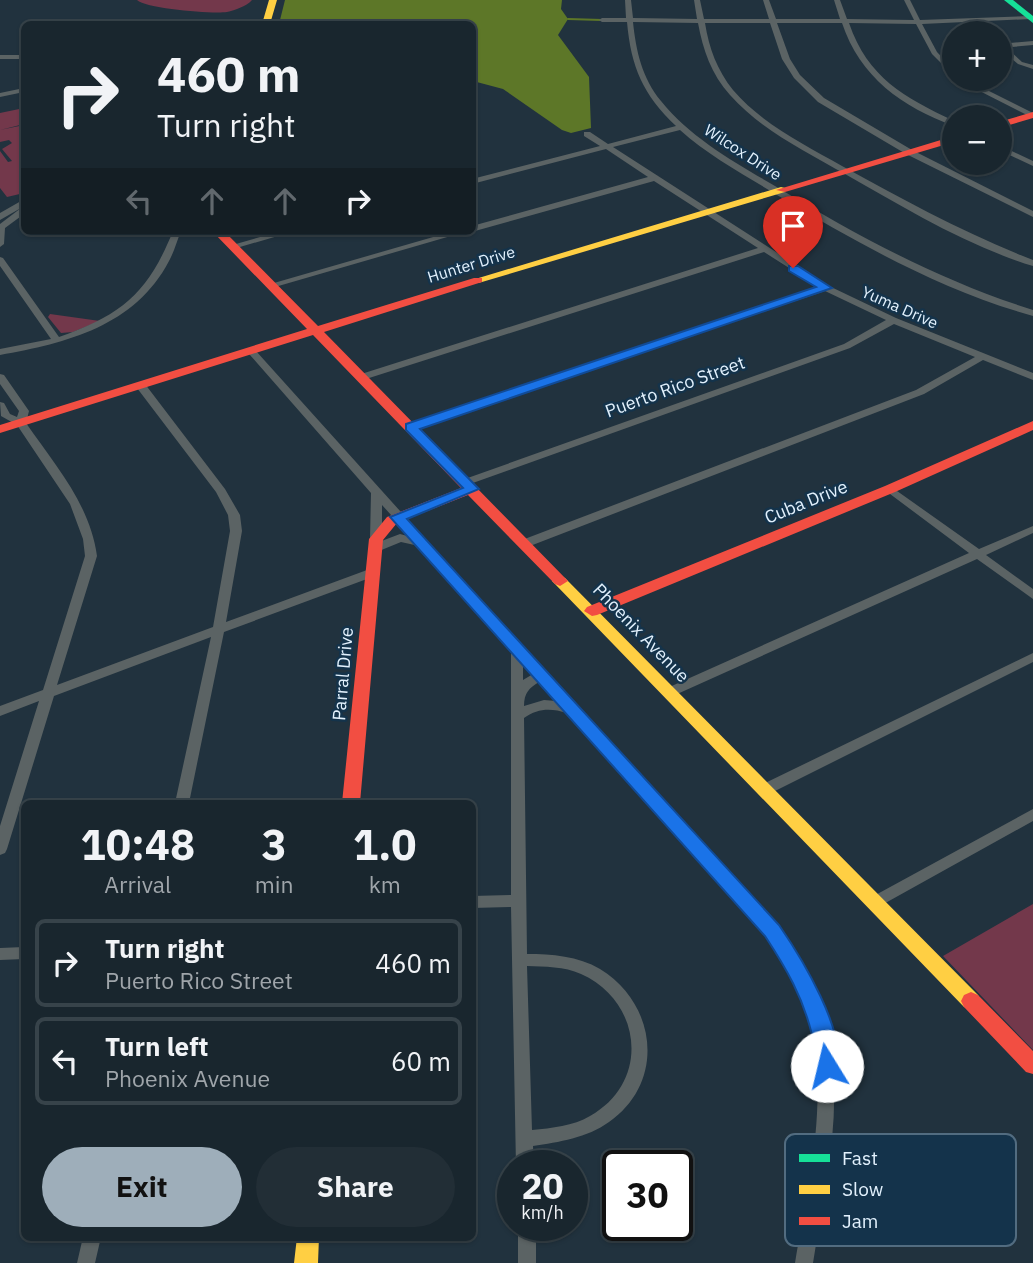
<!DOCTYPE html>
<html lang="en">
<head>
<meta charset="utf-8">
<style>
	body { margin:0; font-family:"IBM Plex Sans",sans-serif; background:#222e36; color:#f1f3f6; height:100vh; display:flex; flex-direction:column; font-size:26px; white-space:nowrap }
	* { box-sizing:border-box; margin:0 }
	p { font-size:23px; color:#9fa5aa }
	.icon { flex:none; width:38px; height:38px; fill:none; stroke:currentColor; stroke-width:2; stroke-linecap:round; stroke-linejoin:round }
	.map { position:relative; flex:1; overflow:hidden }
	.sheet { position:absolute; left:21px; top:800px; width:455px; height:441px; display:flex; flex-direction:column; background:#19262e; border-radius:10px; box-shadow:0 2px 5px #0004,0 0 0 2px #37434a }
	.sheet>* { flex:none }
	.guide { position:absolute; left:21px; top:21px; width:455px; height:214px; border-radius:10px; box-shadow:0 2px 5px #0004,0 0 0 2px #37434a; background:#19262e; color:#f1f3f6; overflow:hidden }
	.tools { position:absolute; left:942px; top:21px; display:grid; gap:14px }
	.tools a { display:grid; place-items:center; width:70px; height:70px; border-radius:50%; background:#19262e; box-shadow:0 2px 5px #0004,0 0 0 2px #37434a; font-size:35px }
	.speed { position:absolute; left:497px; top:1150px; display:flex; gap:14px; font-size:35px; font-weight:700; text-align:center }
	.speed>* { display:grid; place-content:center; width:91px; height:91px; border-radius:50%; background:#19262e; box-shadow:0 2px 5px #0004,0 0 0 2px #37434a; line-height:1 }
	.speed small { font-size:18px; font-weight:400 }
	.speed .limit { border:4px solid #111; border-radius:10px; background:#fff; color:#111 }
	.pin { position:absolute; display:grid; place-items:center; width:60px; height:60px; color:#fff; margin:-72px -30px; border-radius:50% 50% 50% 0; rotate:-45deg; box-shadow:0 0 7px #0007 }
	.pin .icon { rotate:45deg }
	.me { position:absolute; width:77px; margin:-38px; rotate:351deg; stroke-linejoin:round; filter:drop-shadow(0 0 5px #0008) }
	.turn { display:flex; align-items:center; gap:24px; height:147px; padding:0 21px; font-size:32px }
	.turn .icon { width:91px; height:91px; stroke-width:2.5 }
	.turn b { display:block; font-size:49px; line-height:60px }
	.lanes { display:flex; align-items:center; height:66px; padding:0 21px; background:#0003; justify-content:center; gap:35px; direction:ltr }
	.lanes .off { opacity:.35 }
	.eta { display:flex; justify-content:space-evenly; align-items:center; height:119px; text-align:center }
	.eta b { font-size:42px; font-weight:800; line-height:49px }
	.cta { display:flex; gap:14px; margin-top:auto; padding:14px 21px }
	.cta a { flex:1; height:80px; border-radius:42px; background:#9eaeba; color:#111; font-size:28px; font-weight:800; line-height:80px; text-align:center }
	.cta a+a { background:#222e36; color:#f1f3f6 }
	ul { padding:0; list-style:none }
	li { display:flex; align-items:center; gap:21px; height:88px; margin:0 14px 10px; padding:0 7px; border:4px solid #37434a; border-radius:10px }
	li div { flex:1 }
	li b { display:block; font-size:26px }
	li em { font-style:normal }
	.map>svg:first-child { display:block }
</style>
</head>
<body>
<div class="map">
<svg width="1033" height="1263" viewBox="0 0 1033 1263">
	<rect width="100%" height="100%" fill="#21323e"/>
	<path fill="#73384b" d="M137,0H252C247,6 235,10 227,12C212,14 147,9 137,0Z
		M24,108V124L0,130L24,125V193L7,197L0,188V151L8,162L12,161L2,149L12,143L9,140L0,142V113Z
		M50,314L100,321L73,332L61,333L48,317Z
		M1033,904V1050L943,956Z"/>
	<path fill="#5d7728" d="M285,0H562L561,9L568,19L558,35L589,77L591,128L571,133L562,130L503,89L473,81L472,24H279Z"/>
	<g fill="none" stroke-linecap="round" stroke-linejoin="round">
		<path stroke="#5d7728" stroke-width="2" d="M568,19L602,20"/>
		<path fill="#5b6364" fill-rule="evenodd" d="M625,0H631L633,18L697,19L694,0H700L704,19H769L763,0H769L776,19H840L834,0H840L847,19L914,20L904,0H910L920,20L1032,16V18L1030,19L922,24L937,52L954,70V76L932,54L916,24L849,23C868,78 904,97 954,121V126C902,107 860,77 842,23H777L790,59L800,75L824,98L912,150L1033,211V217L906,154L818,102L794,78L782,59L770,23H705C709,48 717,70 733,90C762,124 804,144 842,166C904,200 966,234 1033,260V266C967,246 905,208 845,174C805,151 761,130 730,95C711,74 703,50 698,23L633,22C636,51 642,78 661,101C691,138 734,162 775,186C857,236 941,281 1033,310V316C943,291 861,245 782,198C748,177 710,157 680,130L613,147L829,286L896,318L1033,373V380L983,360L924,394L530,546H522L520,543L522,540L916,390L975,357L894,324L850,348L470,484H462L461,482L462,480L844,344L886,320L825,291L415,429H407V425L819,287L764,252L366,379H358L357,377L358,375L758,248L654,181L475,231H470H472V226L648,177L606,149L472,184V179L600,146L584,136V132H590L608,144L676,126C643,95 631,67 627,22H602L599,20L602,18H626Z
			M1033,41V45L1012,47L1008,49L1022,62L1033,65V69L1018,64L1000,49L1010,43Z
			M0,55H24V59H0Z
			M956,79H965L1033,113V118Z
			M24,88V92L0,97V93Z
			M999,145L1033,161V166L999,150Z
			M21,201H24V206L21,208H24V214L5,228L4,244L0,247V224L21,208L0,220V213Z
			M173,231H181C177,241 174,252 169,261C135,326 67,343 0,355V349L51,339L0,266V257L3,258L59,337C122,315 148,293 173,231Z
			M281,231H295L233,249L229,246Z
			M454,231H468L275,287H269L267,285Z
			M253,350L256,351L518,642L521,643L523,647L791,946C805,972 820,999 827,1029C845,1107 825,1186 813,1263H795C808,1186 828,1106 811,1029C805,1002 793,978 781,954L567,713C551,708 538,708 524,718L527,954C552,954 578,956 600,969C657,1004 666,1082 609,1122C587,1138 559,1142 533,1146L534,1166H516L511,907L472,908V896L511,895V650L419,546L401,542L379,551H371L369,548L371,545L400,534L411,537L382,505V539L380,542H372L370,539L371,493L250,355L248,353ZM523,664L533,674L523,680ZM539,682L556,701L544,700L524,706C524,693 529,688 539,682ZM527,966C545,967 564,966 581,974C642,1001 651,1082 590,1116C573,1126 552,1128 532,1130Z
			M0,374L4,375L29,411L26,423C55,465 90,504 97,556L57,685L213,627L230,531L228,515L216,492L137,388V384H145L225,489L240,515L242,531L226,622L367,570L371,569L377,573L375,576L224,632L189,803H175L211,637L54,696L7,849L5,853L0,855V826L39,701L0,716V706L43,690L85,556L83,539L70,504L17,425L1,416L0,402L4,403L10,414L17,417L19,411L0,384Z
			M890,486L979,549L1033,526V533L986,555L1033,589V599L977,559L675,695H665L664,692L665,689L969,553L886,491L885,489Z
			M1033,653V662L771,793H761L759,789L761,785Z
			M1033,809V821L880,906L875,908L870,906L868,902L870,898Z
			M24,947V959L0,960V948Z
			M518,1225H536V1263H518Z
			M83,1237H101L95,1263H77Z"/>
		<path fill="#16e098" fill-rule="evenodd" d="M1004,0H1013L1033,16V23Z"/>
		<path fill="#ffcf43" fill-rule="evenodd" d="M269,0H277L270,24H262Z
			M781,187L785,188V192L482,282L478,283L472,280Z
			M560,576L565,578L978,995L981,1001L978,1007L971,1010L964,1007L555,584L552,581Z
			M297,1237H319L318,1263H294Z"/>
		<path fill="#f24e42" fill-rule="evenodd" d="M1033,112V118L999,128V122Z
			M954,136V142L785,192L776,190Z
			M212,231H224L318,326L474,278H482V282L324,332L568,581L560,586L555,584L468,495L397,523L383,540L360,803H342L369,539L387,517L461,488L313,335L0,433V425L307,329Z
			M1033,421V430L895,492L597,615L592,616L584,611L587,607L885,486Z
			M971,992L978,995L1033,1051V1074L1026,1072L964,1007L961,1001L964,995Z"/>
	</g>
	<path fill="#1a73e8" stroke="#114b97" stroke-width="2" d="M789,266H798L832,288L420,429L479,489L407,519L779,925C799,954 851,1037 835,1072L827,1075L820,1072C814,1060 815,1047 812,1035C803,997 786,968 765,936L390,517L463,488L406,430V424L816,287L789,271Z"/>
	<g text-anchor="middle" stroke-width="5" stroke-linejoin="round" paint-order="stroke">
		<g font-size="16" fill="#e2f1fd" stroke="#14334b">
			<text transform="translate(743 152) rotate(33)" y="6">Wilcox Drive</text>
			<text transform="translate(471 264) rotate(-17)" y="6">Hunter Drive</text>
			<text transform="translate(900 307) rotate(24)" y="6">Yuma Drive</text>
		</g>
		<g font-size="18" fill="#e2f1fd" stroke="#14334b">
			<text transform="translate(675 387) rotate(-20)" y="6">Puerto Rico Street</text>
			<text transform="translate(806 502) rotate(-22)" y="6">Cuba Drive</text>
			<text transform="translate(641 633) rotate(46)" y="6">Phoenix Avenue</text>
			<text transform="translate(343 674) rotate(-85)" y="6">Parral Drive</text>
		</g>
	</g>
	<rect x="785" y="1134" width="231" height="112" rx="10" fill="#14334b" stroke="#526c80" stroke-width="2"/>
	<rect x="799" y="1154" width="31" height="8" fill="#16e098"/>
	<rect x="799" y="1185" width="31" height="9" fill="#ffcf43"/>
	<rect x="799" y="1217" width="31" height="8" fill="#f24e42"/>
	<g font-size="19" fill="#e2f1fd">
		<text x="842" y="1165">Fast</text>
		<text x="842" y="1196">Slow</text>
		<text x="842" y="1228">Jam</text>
	</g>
</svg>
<div class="tools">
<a>+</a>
<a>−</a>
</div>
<div class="speed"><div>20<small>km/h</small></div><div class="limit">30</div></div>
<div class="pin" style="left:793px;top:268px;background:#d93025"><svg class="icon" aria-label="arrive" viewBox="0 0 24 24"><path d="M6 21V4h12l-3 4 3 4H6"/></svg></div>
<svg class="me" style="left:827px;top:1066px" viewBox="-20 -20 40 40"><circle r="19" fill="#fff"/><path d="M0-13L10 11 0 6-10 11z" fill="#1a73e8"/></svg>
<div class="guide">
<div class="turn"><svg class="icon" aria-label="right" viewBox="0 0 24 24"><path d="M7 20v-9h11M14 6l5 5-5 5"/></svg><div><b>460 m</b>Turn right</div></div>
<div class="lanes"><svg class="icon off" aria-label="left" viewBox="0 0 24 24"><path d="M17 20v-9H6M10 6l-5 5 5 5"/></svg><svg class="icon off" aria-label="ahead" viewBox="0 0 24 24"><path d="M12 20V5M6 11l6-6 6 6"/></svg><svg class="icon off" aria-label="ahead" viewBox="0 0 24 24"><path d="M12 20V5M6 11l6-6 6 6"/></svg><svg class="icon" aria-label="right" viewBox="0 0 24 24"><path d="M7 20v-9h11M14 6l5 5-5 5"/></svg></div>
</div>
<section class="sheet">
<div class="eta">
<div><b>10:48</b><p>Arrival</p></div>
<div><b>3</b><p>min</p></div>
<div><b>1.0</b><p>km</p></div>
</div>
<ul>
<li><svg class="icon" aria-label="right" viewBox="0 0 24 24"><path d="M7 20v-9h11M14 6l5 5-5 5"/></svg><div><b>Turn right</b><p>Puerto Rico Street</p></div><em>460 m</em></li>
<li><svg class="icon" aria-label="left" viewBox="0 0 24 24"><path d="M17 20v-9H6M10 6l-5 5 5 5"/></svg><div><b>Turn left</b><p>Phoenix Avenue</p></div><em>60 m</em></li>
</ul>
<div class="cta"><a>Exit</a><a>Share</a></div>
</section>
</div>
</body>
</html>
